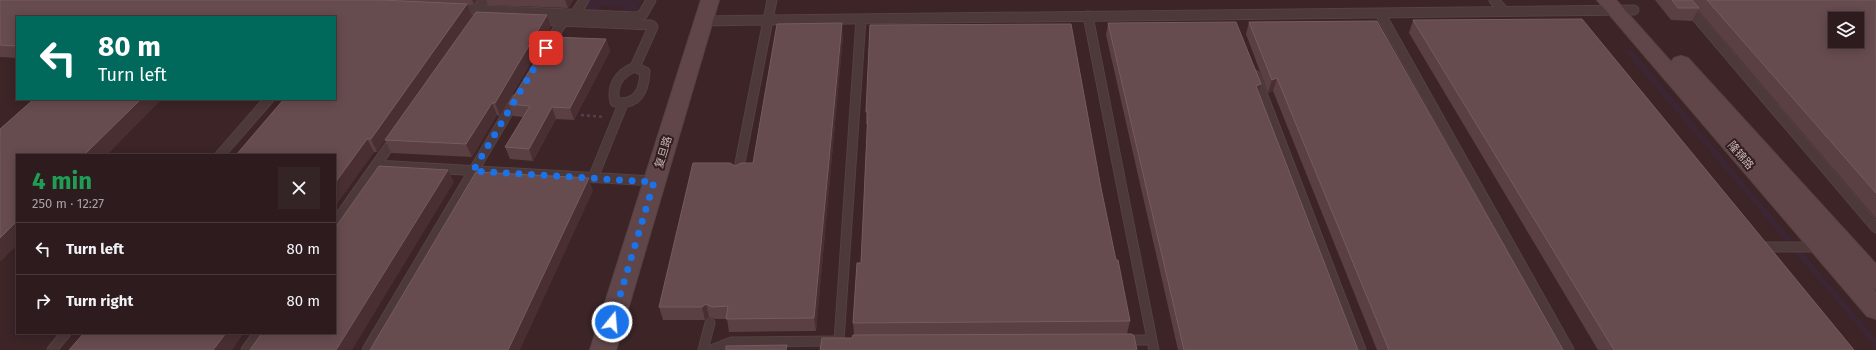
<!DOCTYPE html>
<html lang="en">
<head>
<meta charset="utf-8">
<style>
	body { margin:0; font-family:"Fira Sans","Noto Sans SC",sans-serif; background:#352426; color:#f1f3f6; height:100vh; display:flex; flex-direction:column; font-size:15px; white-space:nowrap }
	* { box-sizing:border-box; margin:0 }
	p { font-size:13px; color:#a7a1a4 }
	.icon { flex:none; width:22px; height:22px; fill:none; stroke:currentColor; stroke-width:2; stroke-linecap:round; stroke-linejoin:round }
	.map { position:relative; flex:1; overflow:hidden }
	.drawer { position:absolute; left:16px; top:154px; width:320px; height:180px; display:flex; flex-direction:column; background:#2d1b1d; border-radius:0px; box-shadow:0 2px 10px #0003,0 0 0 1px #48393b }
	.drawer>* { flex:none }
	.guide { position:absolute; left:16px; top:16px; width:320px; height:84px; border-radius:0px; box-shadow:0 2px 10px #0003,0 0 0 1px #48393b; background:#00695c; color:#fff; overflow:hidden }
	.buttons { position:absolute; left:1828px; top:12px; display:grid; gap:8px }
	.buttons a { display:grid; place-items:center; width:36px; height:36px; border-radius:0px; background:#2d1b1d; box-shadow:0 2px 10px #0003,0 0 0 1px #48393b; font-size:20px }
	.pin { position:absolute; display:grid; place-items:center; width:34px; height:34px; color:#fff; margin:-17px; border-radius:8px; box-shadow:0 2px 6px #0006 }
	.me { position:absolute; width:44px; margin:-22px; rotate:17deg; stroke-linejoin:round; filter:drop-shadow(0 0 3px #0008) }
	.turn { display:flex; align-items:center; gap:14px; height:84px; padding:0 16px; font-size:18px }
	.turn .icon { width:52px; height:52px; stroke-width:2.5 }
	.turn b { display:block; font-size:28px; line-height:34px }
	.round { display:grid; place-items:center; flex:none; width:42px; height:42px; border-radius:0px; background:#352426 }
	.summary { display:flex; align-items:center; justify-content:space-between; height:68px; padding:0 16px }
	h1 { font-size:24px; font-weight:700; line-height:30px; color:#1e9e55 }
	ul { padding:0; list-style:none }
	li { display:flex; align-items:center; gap:12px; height:52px; padding:0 16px; border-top:1px solid #48393b }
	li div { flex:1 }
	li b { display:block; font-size:15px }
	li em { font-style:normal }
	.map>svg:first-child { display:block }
</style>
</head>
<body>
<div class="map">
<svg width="1876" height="350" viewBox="0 0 1876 350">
	<rect width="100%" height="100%" fill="#3c2427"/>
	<path fill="#3d2634" d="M588,0H642L635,13L621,14L624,7L600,6L596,13L582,10Z
		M1624,50L1633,51L1876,339V348Z"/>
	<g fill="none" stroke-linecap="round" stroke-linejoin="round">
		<g stroke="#564143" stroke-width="11">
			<path id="lane" d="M1494,0L1504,11
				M1682,0L1876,228
				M457,9L636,17L643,14L651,0
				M477,10L484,0
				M1380,13L1569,350
				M575,14L584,0
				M1088,16L1154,350
				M537,20L651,25L653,27L635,67
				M703,21L768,20L772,0
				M547,47L563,21
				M635,67L645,72C644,91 637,106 615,102C611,85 620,73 635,67Z
				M1255,75L1361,350
				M220,155L269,99
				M376,165L654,181
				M738,173L768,20L1634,10
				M593,178L623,104
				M335,223L395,138
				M1758,247H1820
				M1124,340H1152
				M839,341L861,19
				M52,350L66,333
				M246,350L258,333
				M367,350L516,99
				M703,350L710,323
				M711,350L731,342L833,341"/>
		</g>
		<g stroke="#564143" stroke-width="2">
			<path id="secondary" d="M701,0H719L616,350H590Z
				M1597,0H1616L1672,63L1671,62L1674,58L1681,56L1688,58L1876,264V289L1872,288L1876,292V319L1867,316Z"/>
		</g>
		<path stroke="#563f4d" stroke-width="2.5" stroke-dasharray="3 3" stroke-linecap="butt" d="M581,115L605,117"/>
		<use href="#lane" stroke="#4d383a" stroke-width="9"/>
		<use href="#secondary" fill="#604648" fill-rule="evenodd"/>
	</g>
	<path fill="#5a3f43" d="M0,0H477L474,4H467L472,16L408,108L551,27L500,116L497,115L472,157L391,153L385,140L377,152H374L335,206V17H17V58L0,57Z
		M486,0H573L568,8L488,5Z
		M1655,0H1876V219L1698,10L1692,21L1671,20Z
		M1413,20L1854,350H1598L1409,33Z
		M1249,22L1563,350H1377L1273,91L1268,93L1246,34Z
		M1108,23L1261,84L1259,92L1358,350H1178L1106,35Z
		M870,25L1101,188L1116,260L1130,321L1127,334L852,338L854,335L853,323L861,263L867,124H866V112Z
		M843,36L816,331L729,332L727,319H715L709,317L705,320H663L659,307L735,166L753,163Z
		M606,39L610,51L574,120L556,119L533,161L510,159L505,147L523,117L513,116L509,104Z"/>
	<path fill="#492f32" d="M472,0H477L474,4Z
		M565,0H573L568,8Z
		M467,4L472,16L377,152L371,139Z
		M547,15L551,27L500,116L495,103Z
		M842,23L843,36L816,331L814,318Z
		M606,39L610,51L574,120L570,108Z
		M1277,78L1273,91L1268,93L1272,80Z
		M1261,84L1257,97L1256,86Z
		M141,99H162L107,155H84Z
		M492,103L497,115L472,157L466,144Z
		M552,107L556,119L533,161L529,149Z
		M367,139L374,152L335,206V183Z
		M448,170L454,182L352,350H336Z
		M589,178L593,191L520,350H508Z
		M17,221V245L0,262V238Z
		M706,304L709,317L705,320L702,307Z
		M226,333H244L232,350H213Z"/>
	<path fill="#664b4f" stroke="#755c5f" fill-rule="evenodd" d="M0,0H381L467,4L371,139H367L335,183V155H236L284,99H335V17H17V46L0,45Z
		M1672,0H1692L1699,8H1678Z
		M1707,0H1876V193ZM1835,19H1857V41H1835Z
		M476,12L547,15L495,103H492L466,144L385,140Z
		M1582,19L1854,350H1614L1413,20Z
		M1377,21L1563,350H1389L1277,78L1272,80L1249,22Z
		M1236,22L1261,84L1256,86L1358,350H1184L1108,23Z
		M842,23L814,318L726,319L728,306L712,307L706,304L702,307H659L693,163H730L735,166L741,163H753L777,24Z
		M1071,24L1101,188L1116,260H1118L1130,321L853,323L857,263H861L868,112H866L870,25Z
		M550,37L606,39L570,108L552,107L529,149L505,147L530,106L509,104Z
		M34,99H141L84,155H17V221L0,238V129Z
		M379,166L448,170L336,350H250L262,333H335V228Z
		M476,172L589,178L508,350H370Z
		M84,333H226L213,350H69Z
		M1132,334L1134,336L1137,350H820L822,338H852L853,335Z
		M787,345L786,350H726V346Z"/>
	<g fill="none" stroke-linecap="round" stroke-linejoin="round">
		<path stroke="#1a73e8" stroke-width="7" stroke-dasharray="0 12.6" d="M546,48L473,171L654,182L612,322"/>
	</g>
	<g text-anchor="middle" stroke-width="4" stroke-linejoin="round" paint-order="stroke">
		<g font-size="11" fill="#c8b4b5" stroke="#321d1f">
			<text transform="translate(663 152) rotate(-73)" y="4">复旦路</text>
			<text transform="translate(1741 155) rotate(49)" y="4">隆锦路</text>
		</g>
	</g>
</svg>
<div class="buttons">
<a><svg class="icon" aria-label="layers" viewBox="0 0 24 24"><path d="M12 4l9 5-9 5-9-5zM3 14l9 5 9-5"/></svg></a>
</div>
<div class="pin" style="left:546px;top:48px;background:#d93025"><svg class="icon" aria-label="arrive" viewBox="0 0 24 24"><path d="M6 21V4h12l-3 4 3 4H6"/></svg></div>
<svg class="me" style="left:612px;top:322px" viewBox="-20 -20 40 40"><circle r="17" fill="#1a73e8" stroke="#fff" stroke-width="3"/><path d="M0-11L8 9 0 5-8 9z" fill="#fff"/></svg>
<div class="guide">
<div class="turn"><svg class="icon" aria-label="left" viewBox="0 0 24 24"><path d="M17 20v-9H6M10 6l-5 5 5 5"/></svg><div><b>80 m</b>Turn left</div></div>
</div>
<section class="drawer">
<div class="summary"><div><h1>4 min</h1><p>250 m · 12:27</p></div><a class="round"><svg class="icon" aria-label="close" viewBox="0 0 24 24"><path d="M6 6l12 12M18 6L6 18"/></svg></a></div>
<ul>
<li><svg class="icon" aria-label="left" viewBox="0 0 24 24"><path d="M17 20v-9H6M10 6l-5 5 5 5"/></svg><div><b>Turn left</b></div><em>80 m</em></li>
<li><svg class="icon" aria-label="right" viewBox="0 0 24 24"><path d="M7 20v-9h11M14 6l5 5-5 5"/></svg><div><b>Turn right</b></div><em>80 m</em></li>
</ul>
</section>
</div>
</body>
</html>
